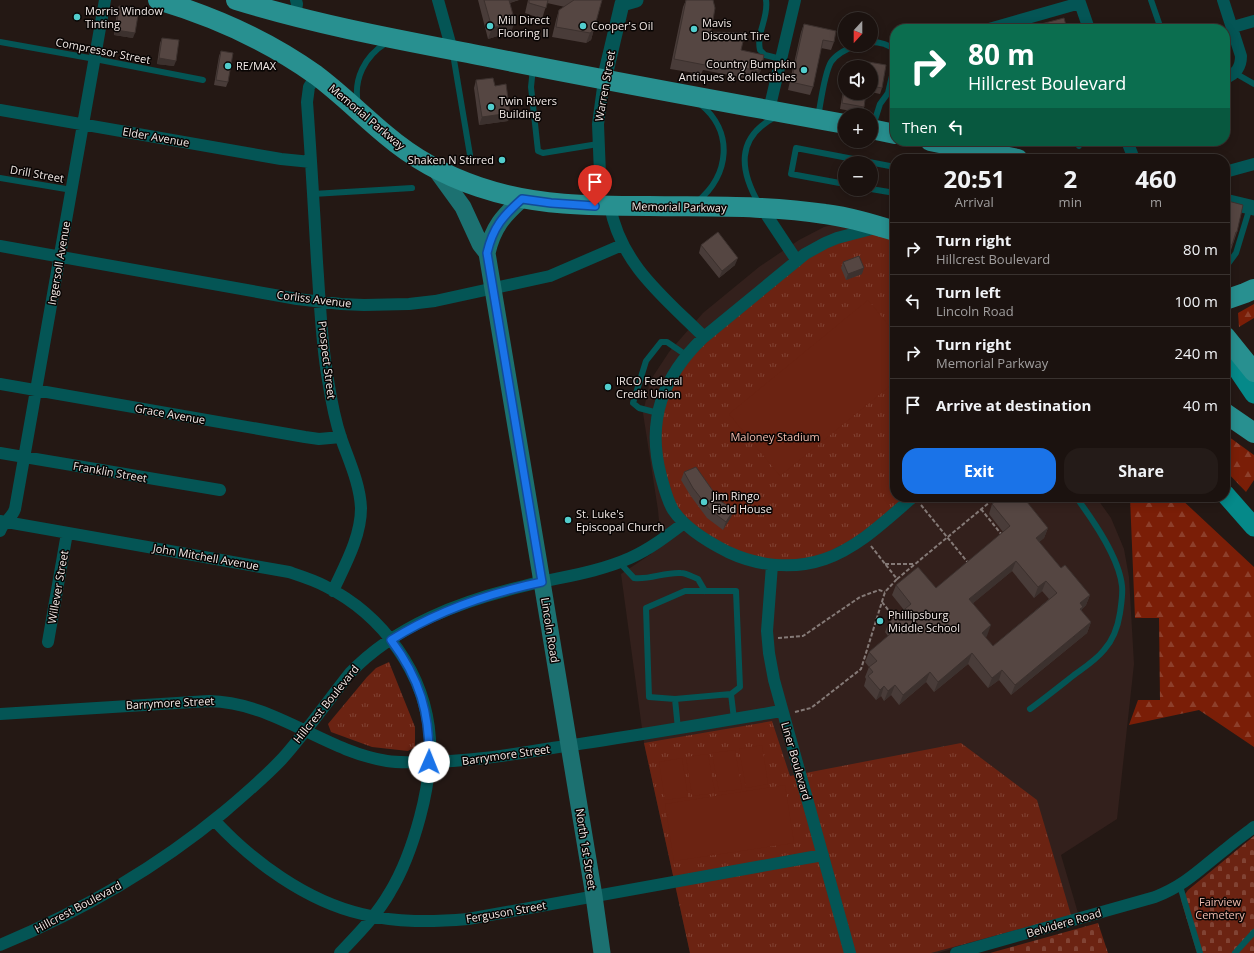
<!DOCTYPE html>
<html lang="en">
<head>
<meta charset="utf-8">
<style>
	body { margin:0; font-family:"Open Sans",sans-serif; background:#241b18; color:#f1f3f6; height:100vh; display:flex; flex-direction:column; font-size:15px; white-space:nowrap }
	* { box-sizing:border-box; margin:0 }
	p { font-size:13px; color:#a09e9e }
	.icon { flex:none; width:22px; height:22px; fill:none; stroke:currentColor; stroke-width:2; stroke-linecap:round; stroke-linejoin:round }
	.map { position:relative; flex:1; overflow:hidden }
	.side { position:absolute; left:890px; top:154px; width:340px; height:348px; display:flex; flex-direction:column; background:#1b120f; border-radius:16px; box-shadow:0 2px 10px #0003,0 0 0 1px #39322f }
	.side>* { flex:none }
	.hud { position:absolute; left:890px; top:24px; width:340px; height:122px; border-radius:16px; box-shadow:0 2px 10px #0003,0 0 0 1px #39322f; background:#0b6e4f; color:#fff; overflow:hidden }
	.needle { width:26px; rotate:201deg }
	.fabs { position:absolute; left:838px; top:12px; display:grid; gap:8px }
	.fabs a { display:grid; place-items:center; width:40px; height:40px; border-radius:50%; background:#1b120f; box-shadow:0 2px 10px #0003,0 0 0 1px #39322f; font-size:20px }
	.pin { position:absolute; display:grid; place-items:center; width:34px; height:34px; color:#fff; margin:-41px -17px; border-radius:50% 50% 50% 0; rotate:-45deg; box-shadow:0 0 4px #0007 }
	.pin .icon { rotate:45deg }
	.me { position:absolute; width:44px; margin:-22px; rotate:1deg; stroke-linejoin:round; filter:drop-shadow(0 0 3px #0008) }
	.turn { display:flex; align-items:center; gap:14px; height:84px; padding:0 12px; font-size:18px }
	.turn .icon { width:52px; height:52px; stroke-width:2.5 }
	.turn b { display:block; font-size:28px; line-height:34px }
	.then { display:flex; align-items:center; height:38px; padding:0 12px; background:#0003; gap:8px; font-size:15px }
	.eta { display:flex; justify-content:space-evenly; align-items:center; height:68px; text-align:center }
	.eta b { font-size:24px; font-weight:700; line-height:28px }
	.primary-button { display:flex; gap:8px; margin-top:auto; padding:8px 12px }
	.primary-button a { flex:1; height:46px; border-radius:16px; background:#1a73e8; color:#fff; font-size:16px; font-weight:700; line-height:46px; text-align:center }
	.primary-button a+a { background:#241b18; color:#f1f3f6 }
	ul { padding:0; list-style:none }
	li { display:flex; align-items:center; gap:12px; height:52px; padding:0 12px; border-top:1px solid #39322f }
	li div { flex:1 }
	li b { display:block; font-size:15px }
	li em { font-style:normal }
	.map>svg:first-child { display:block }
</style>
</head>
<body>
<div class="map">
<svg width="1254" height="953" viewBox="0 0 1254 953">
	<defs>
		<pattern id="grass-tufts" width="24" height="20" patternUnits="userSpaceOnUse"><rect width="24" height="20" fill="#6b2312"/><path d="M3 7l-1-3M5 7V3M7 7l1-3M15 17l-1-3M17 17v-4M19 17l1-3" fill="none" stroke="#814334"/></pattern>
		<pattern id="forest-firs" width="22" height="20" patternUnits="userSpaceOnUse"><rect width="22" height="20" fill="#7a1e07"/><path d="M5 1l3.5 6h-7zM16 11l3.5 6h-7z" fill="#8d3f2b"/></pattern>
		<pattern id="cemetery-stones" width="16" height="16" patternUnits="userSpaceOnUse"><rect width="16" height="16" fill="#6b2312"/><path d="M2 7V4a2 2 0 0 1 4 0v3zM10 15v-3a2 2 0 0 1 4 0v3z" fill="#814334"/></pattern>
	</defs>
	<rect width="100%" height="100%" fill="#241814"/>
	<path fill="#33201c" d="M838,223L893,237L895,497H1096L1111,518L1124,549L1129,577L1134,664L1117,819L1061,855L1078,913L938,953H690L644,743L621,574L651,554L660,532L658,510L643,413L650,381L669,352L703,313L759,267L799,240L824,227Z"/>
	<path fill="url(#grass-tufts)" d="M895,231V497H913L883,523L808,563L737,556L673,510L656,428L678,365L825,243Z
		M389,662L415,727V747L408,751L372,747L331,732L328,724L367,677L376,668Z
		M772,721L790,776L961,743L1037,800L1071,915L931,953H690L644,743Z"/>
	<path fill="url(#forest-firs)" d="M1254,304V318L1239,327L1238,313Z
		M1225,434L1254,455V480L1246,492L1225,470Z
		M1130,497H1179L1254,567V747L1199,710L1129,725L1138,700H1160L1159,618H1135Z"/>
	<path fill="url(#cemetery-stones)" d="M1254,836V953H1197L1181,900L1188,890Z
		M1098,923L1108,953H990Z"/>
	<path fill="#6b2312" d="M868,300L895,333V382L780,476L729,414Z
		M762,745L768,784L746,788L739,749Z
		M735,750L742,789L719,792L712,753Z
		M708,754L715,793L692,796L686,757Z
		M682,758L688,797L665,800L659,762Z
		M785,785L794,843L674,861L665,804Z"/>
	<g fill="none" stroke-linecap="round" stroke-linejoin="round">
		<path stroke="#857a77" stroke-width="2" stroke-dasharray="4 2" stroke-linecap="butt" d="M921,505L969,564
			M981,509L1002,535
			M871,546L897,579L996,497
			M885,564H915
			M882,602L896,620
			M778,638L803,636L860,597L879,590L885,592
			M795,712L811,708L861,669L885,592L897,579"/>
		<path stroke="#045555" stroke-width="6" d="M766,0C769,17 756,33 760,50L765,55L781,59
			M1151,0L1161,29
			M0,42L95,59L203,80
			M871,42C880,42 888,44 895,50
			M453,54L470,155
			M533,68L531,87L538,151L543,153L598,144
			M1235,73L1254,84
			M358,104C353,79 365,56 386,43
			M818,117C821,102 824,74 831,62C836,54 849,48 857,45
			M873,126L880,104L888,93L895,63
			M1079,146L1080,141
			M0,178L72,190
			M845,184L791,174L796,148L895,167
			M871,189L895,193
			M313,194L412,188
			M697,202C730,175 734,131 700,104
			M759,204C740,171 735,138 775,117
			M1225,268L1236,253L1250,207
			M658,413L639,408L633,403L646,361L661,342H667L686,355
			M619,562L634,578C650,580 664,572 681,573C686,573 693,577 698,579L705,591
			M675,699L649,697L646,608L685,591H736L740,687L731,694
			M1030,709C1045,698 1060,686 1074,675C1085,667 1096,660 1104,650C1113,640 1118,626 1120,613C1121,605 1123,595 1122,586C1119,557 1093,520 1076,497
			M678,729L675,699L731,694L734,719
			M1180,886L1200,953
			M1235,953L1254,932"/>
		<path stroke="#045555" stroke-width="12" d="M438,0L452,50
			M1079,0L1089,29
			M1223,0L1241,56C1241,68 1236,74 1225,78
			M295,17L297,4L296,0
			M1233,27L1254,21
			M989,29L1080,3
			M316,76L309,87L307,102C311,156 314,209 317,262C320,301 321,341 328,380C331,399 335,420 341,438C349,461 360,484 361,508C361,537 345,565 333,591
			M0,110L281,159L311,162
			M769,110L795,0
			M1127,141L1134,159
			M1225,172L1254,164
			M600,174L598,124L604,80
			M610,206C621,265 664,297 704,337
			M762,208L797,261
			M875,228L837,238L825,243L805,254L704,337C663,376 646,420 661,476C664,487 667,500 673,510C685,528 708,542 728,552C758,566 793,570 825,559C859,547 886,520 913,497
			M0,246L297,299L341,304L364,305L409,304L435,301L550,276L622,245
			M0,384L305,437L319,439L341,437
			M0,453L220,490
			M0,521L289,572C301,576 314,580 325,586C383,615 426,674 430,739C431,765 427,791 420,817C413,843 404,869 390,892C377,915 358,934 340,953
			M0,531C3,522 12,518 15,509L105,0
			M772,565L767,631L769,653L774,680L850,953
			M48,642L67,533
			M0,714L209,701C274,702 324,751 387,761C399,763 411,762 423,762C467,762 509,755 552,748C629,737 705,724 781,711
			M214,820C252,861 306,901 362,914C397,923 433,922 468,919L823,855
			M0,945C82,911 155,869 224,812C244,795 264,778 282,759C306,732 327,702 350,673C396,625 461,601 524,586C560,577 596,573 630,558C650,549 667,536 684,523
			M956,953L1155,897C1186,885 1201,868 1227,848C1235,841 1245,834 1254,827"/>
		<path stroke="#045555" stroke-width="15" d="M604,80L622,4L636,0
			M1225,201L1254,208"/>
		<path stroke="#1c7171" stroke-width="17" d="M434,167L463,207L480,244L487,253
			M522,199C503,216 493,227 487,253L542,582L594,896L602,953"/>
		<path stroke="#058989" stroke-width="19" d="M1225,351L1254,394
			M1225,494L1254,527"/>
		<path stroke="#289090" stroke-width="20" d="M158,0C215,17 267,40 316,75C340,93 362,115 386,135C413,158 446,176 479,187C535,206 592,206 649,206C708,207 767,205 825,214C849,217 872,224 895,231
			M236,0C317,25 400,40 483,56C603,80 724,102 845,124
			M871,129L895,134
			M930,141L1018,159
			M1225,300L1245,293L1254,289
			M1225,336L1254,372
			M1225,413L1254,433"/>
	</g>
	<path fill="#493c39" fill-rule="evenodd" d="M478,0H519L510,3L511,32L488,39Z
		M528,0H602L591,40L586,43L552,37L556,20L559,10L565,7L547,3L542,19L525,13Z
		M686,0H713L711,32L741,50L761,69L758,78L755,80L703,70L701,74L670,69L683,7Z
		M119,6L133,38L114,35L117,11Z
		M804,24L834,42L831,50L821,48L813,87L810,95L788,90L801,32Z
		M162,38L174,66L157,64L160,43Z
		M221,51L228,82L226,87L214,85L219,56Z
		M857,60L886,65L882,88L880,94L871,92V67H845L847,62L855,63Z
		M845,79V93L864,107L862,113L840,109Z
		M476,80L495,86L510,113L508,121L479,125L474,88Z
		M1049,141H1063L1062,143Z
		M1225,203L1237,232L1229,256L1225,255Z
		M701,245L735,265L719,278L699,253Z
		M843,262L862,274L846,280L841,268Z
		M684,472L720,501L734,509L731,517L723,530L707,518L690,495L681,480Z
		M992,504L1048,528L1044,538L1039,542L1061,568L1090,595L1086,605L1082,609L1081,611L1091,622L1087,633L1011,695L999,680L988,688L968,664L934,692L926,682L899,705L891,695L884,701L881,696L876,700L864,686L866,679L865,677L869,667L865,662L869,652L888,636L885,632L889,622L904,610L892,595L896,585L936,588L1003,532L989,514ZM1012,571L1034,598L1042,591L1049,599L993,646L985,637L987,636L973,603Z"/>
	<path fill="#3c312e" d="M505,0H519L504,4Z
		M515,22L511,32L488,39L492,28Z
		M594,29L591,40L586,43L590,33Z
		M116,30L135,33L133,38L114,35Z
		M159,58L176,61L174,66L157,64Z
		M761,69L758,78L755,80L758,71Z
		M510,113L508,121L479,125L482,117Z
		M738,258L735,265L719,278L722,271Z
		M864,268L862,274L846,280L848,274Z
		M734,509L731,517L723,530L726,522Z
		M1048,528L1044,538L1032,548L1036,538Z
		M1016,561L1012,571L966,609L969,599Z
		M1046,581L1042,591L1034,598L1038,587Z
		M1090,595L1086,605L1082,609L1079,617L1080,603Z
		M1091,622L1087,633L1011,695L1015,685Z
		M991,625L987,636L978,643L982,633Z
		M972,653L968,664L934,692L938,682Z
		M1002,670L999,680L988,688L992,678Z
		M930,672L926,682L899,705L903,695Z
		M895,685L891,695L884,701L888,691Z
		M884,686L881,696L876,700L880,690Z"/>
	<path fill="#554642" stroke="#3c312e" fill-rule="evenodd" d="M484,0H509L515,22L492,28Z
		M529,0H548L546,8L529,3Z
		M574,0H602L594,29L590,33L556,27L559,10Z
		M686,0H713L715,8L711,32L745,33L741,50L764,55L761,69L758,71L706,60L705,65L674,59Z
		M119,6L139,9L135,33L116,30Z
		M1064,18L1067,29H1022Z
		M804,24L836,31L834,42L823,40L813,87L791,82Z
		M162,38L179,40L176,61L159,58Z
		M221,51L233,53L228,82L216,80Z
		M857,60L886,65L882,88L871,86V67H846L847,62L856,64Z
		M493,78L495,86L506,84L510,113L482,117L476,80Z
		M845,85V93H866L864,107L842,103Z
		M949,157L959,159H949Z
		M1228,201L1243,205L1237,232H1236L1232,245L1225,244V203H1227Z
		M718,232L738,258L722,271L701,245Z
		M859,256L864,268L848,274L843,262Z
		M696,467L720,501L734,509L726,522L710,510L693,488L684,472Z
		M1001,497H1023L1048,528L1036,538L1061,568L1065,565L1090,595L1080,603L1083,607L1080,609L1091,622L1015,685L1002,670L992,678L972,653L938,682L930,672L903,695L895,685L888,691L884,686L880,690L868,676L873,672L869,667L877,661L869,652L895,630L889,622L911,604L896,585L918,567L936,588L1010,526L992,504ZM1016,561L1038,587L1046,581L1057,593L993,646L982,633L991,625L969,599Z"/>
	<g fill="none" stroke-linecap="round" stroke-linejoin="round">
		<g stroke="#114b97" stroke-width="10">
			<path id="route" d="M429,762C430,713 420,679 391,640C437,611 489,593 542,582L487,253C493,227 503,216 522,199L551,203L595,206"/>
		</g>
		<use href="#route" stroke="#1a73e8" stroke-width="7"/>
	</g>
	<g fill="#52cdcd" stroke="#090504" stroke-width="1.5">
		<circle cx="77" cy="17" r="4"/>
		<circle cx="490" cy="26" r="4"/>
		<circle cx="583" cy="26" r="4"/>
		<circle cx="694" cy="29" r="4"/>
		<circle cx="228" cy="66" r="4"/>
		<circle cx="804" cy="70" r="4"/>
		<circle cx="491" cy="107" r="4"/>
		<circle cx="502" cy="160" r="4"/>
		<circle cx="608" cy="387" r="4"/>
		<circle cx="704" cy="502" r="4"/>
		<circle cx="568" cy="520" r="4"/>
		<circle cx="880" cy="621" r="4"/>
	</g>
	<g text-anchor="middle" stroke-width="3" stroke-linejoin="round" paint-order="stroke">
		<g font-size="11" fill="#f3eae7" stroke="#090504" text-anchor="start">
			<text x="85" y="15">Morris Window<tspan x="85" dy="13">Tinting</tspan></text>
			<text x="498" y="24">Mill Direct<tspan x="498" dy="13">Flooring II</tspan></text>
			<text x="702" y="27">Mavis<tspan x="702" dy="13">Discount Tire</tspan></text>
			<text x="591" y="30">Cooper's Oil</text>
			<text x="796" y="68" text-anchor="end">Country Bumpkin<tspan x="796" dy="13">Antiques &amp; Collectibles</tspan></text>
			<text x="236" y="70">RE/MAX</text>
			<text x="499" y="105">Twin Rivers<tspan x="499" dy="13">Building</tspan></text>
			<text x="494" y="164" text-anchor="end">Shaken N Stirred</text>
			<text x="616" y="385">IRCO Federal<tspan x="616" dy="13">Credit Union</tspan></text>
			<text x="712" y="500">Jim Ringo<tspan x="712" dy="13">Field House</tspan></text>
			<text x="576" y="518">St. Luke's<tspan x="576" dy="13">Episcopal Church</tspan></text>
			<text x="888" y="619">Phillipsburg<tspan x="888" dy="13">Middle School</tspan></text>
		</g>
		<g font-size="11" fill="#f3eae7" stroke="#090504">
			<text transform="translate(103 51) rotate(11)" y="4">Compressor Street</text>
			<text transform="translate(605 86) rotate(-80)" y="4">Warren Street</text>
			<text transform="translate(367 117) rotate(40)" y="4">Memorial Parkway</text>
			<text transform="translate(156 137) rotate(10)" y="4">Elder Avenue</text>
			<text transform="translate(37 174) rotate(10)" y="4">Drill Street</text>
			<text transform="translate(679 207) rotate(1)" y="4">Memorial Parkway</text>
			<text transform="translate(59 263) rotate(-80)" y="4">Ingersoll Avenue</text>
			<text transform="translate(314 299) rotate(7)" y="4">Corliss Avenue</text>
			<text transform="translate(327 360) rotate(83)" y="4">Prospect Street</text>
			<text transform="translate(170 414) rotate(10)" y="4">Grace Avenue</text>
			<text transform="translate(110 472) rotate(10)" y="4">Franklin Street</text>
			<text transform="translate(206 557) rotate(10)" y="4">John Mitchell Avenue</text>
			<text transform="translate(58 587) rotate(-80)" y="4">Willever Street</text>
			<text transform="translate(550 630) rotate(81)" y="4">Lincoln Road</text>
			<text transform="translate(170 703) rotate(-3)" y="4">Barrymore Street</text>
			<text transform="translate(326 704) rotate(-51)" y="4">Hillcrest Boulevard</text>
			<text transform="translate(506 755) rotate(-8)" y="4">Barrymore Street</text>
			<text transform="translate(796 761) rotate(74)" y="4">Liner Boulevard</text>
			<text transform="translate(586 849) rotate(81)" y="4">North 1st Street</text>
			<text transform="translate(78 907) rotate(-28)" y="4">Hillcrest Boulevard</text>
			<text transform="translate(506 912) rotate(-10)" y="4">Ferguson Street</text>
			<text transform="translate(1064 923) rotate(-16)" y="4">Belvidere Road</text>
		</g>
		<g font-size="11" fill="#f0bbae" stroke="#090504">
			<text x="775" y="441">Maloney Stadium</text>
			<text x="1220" y="906">Fairview<tspan x="1220" dy="13">Cemetery</tspan></text>
		</g>
	</g>
</svg>
<div class="fabs">
<a><svg class="needle" viewBox="-14 -14 28 28"><path d="M0-13l5 13h-10z" fill="#e53935"/><path d="M0 13l5-13h-10z" fill="#a09e9e"/></svg></a>
<a><svg class="icon" aria-label="sound" viewBox="0 0 24 24"><path d="M4 9h4l5-4v14l-5-4H4zM17 9q2 3 0 6"/></svg></a>
<a>+</a>
<a>−</a>
</div>
<div class="pin" style="left:595px;top:206px;background:#d93025"><svg class="icon" aria-label="arrive" viewBox="0 0 24 24"><path d="M6 21V4h12l-3 4 3 4H6"/></svg></div>
<svg class="me" style="left:429px;top:762px" viewBox="-20 -20 40 40"><circle r="19" fill="#fff"/><path d="M0-13L10 11 0 6-10 11z" fill="#1a73e8"/></svg>
<div class="hud">
<div class="turn"><svg class="icon" aria-label="right" viewBox="0 0 24 24"><path d="M7 20v-9h11M14 6l5 5-5 5"/></svg><div><b>80 m</b>Hillcrest Boulevard</div></div>
<div class="then">Then<svg class="icon" aria-label="left" viewBox="0 0 24 24"><path d="M17 20v-9H6M10 6l-5 5 5 5"/></svg></div>
</div>
<section class="side">
<div class="eta">
<div><b>20:51</b><p>Arrival</p></div>
<div><b>2</b><p>min</p></div>
<div><b>460</b><p>m</p></div>
</div>
<ul>
<li><svg class="icon" aria-label="right" viewBox="0 0 24 24"><path d="M7 20v-9h11M14 6l5 5-5 5"/></svg><div><b>Turn right</b><p>Hillcrest Boulevard</p></div><em>80 m</em></li>
<li><svg class="icon" aria-label="left" viewBox="0 0 24 24"><path d="M17 20v-9H6M10 6l-5 5 5 5"/></svg><div><b>Turn left</b><p>Lincoln Road</p></div><em>100 m</em></li>
<li><svg class="icon" aria-label="right" viewBox="0 0 24 24"><path d="M7 20v-9h11M14 6l5 5-5 5"/></svg><div><b>Turn right</b><p>Memorial Parkway</p></div><em>240 m</em></li>
<li><svg class="icon" aria-label="arrive" viewBox="0 0 24 24"><path d="M6 21V4h12l-3 4 3 4H6"/></svg><div><b>Arrive at destination</b></div><em>40 m</em></li>
</ul>
<div class="primary-button"><a>Exit</a><a>Share</a></div>
</section>
</div>
</body>
</html>
